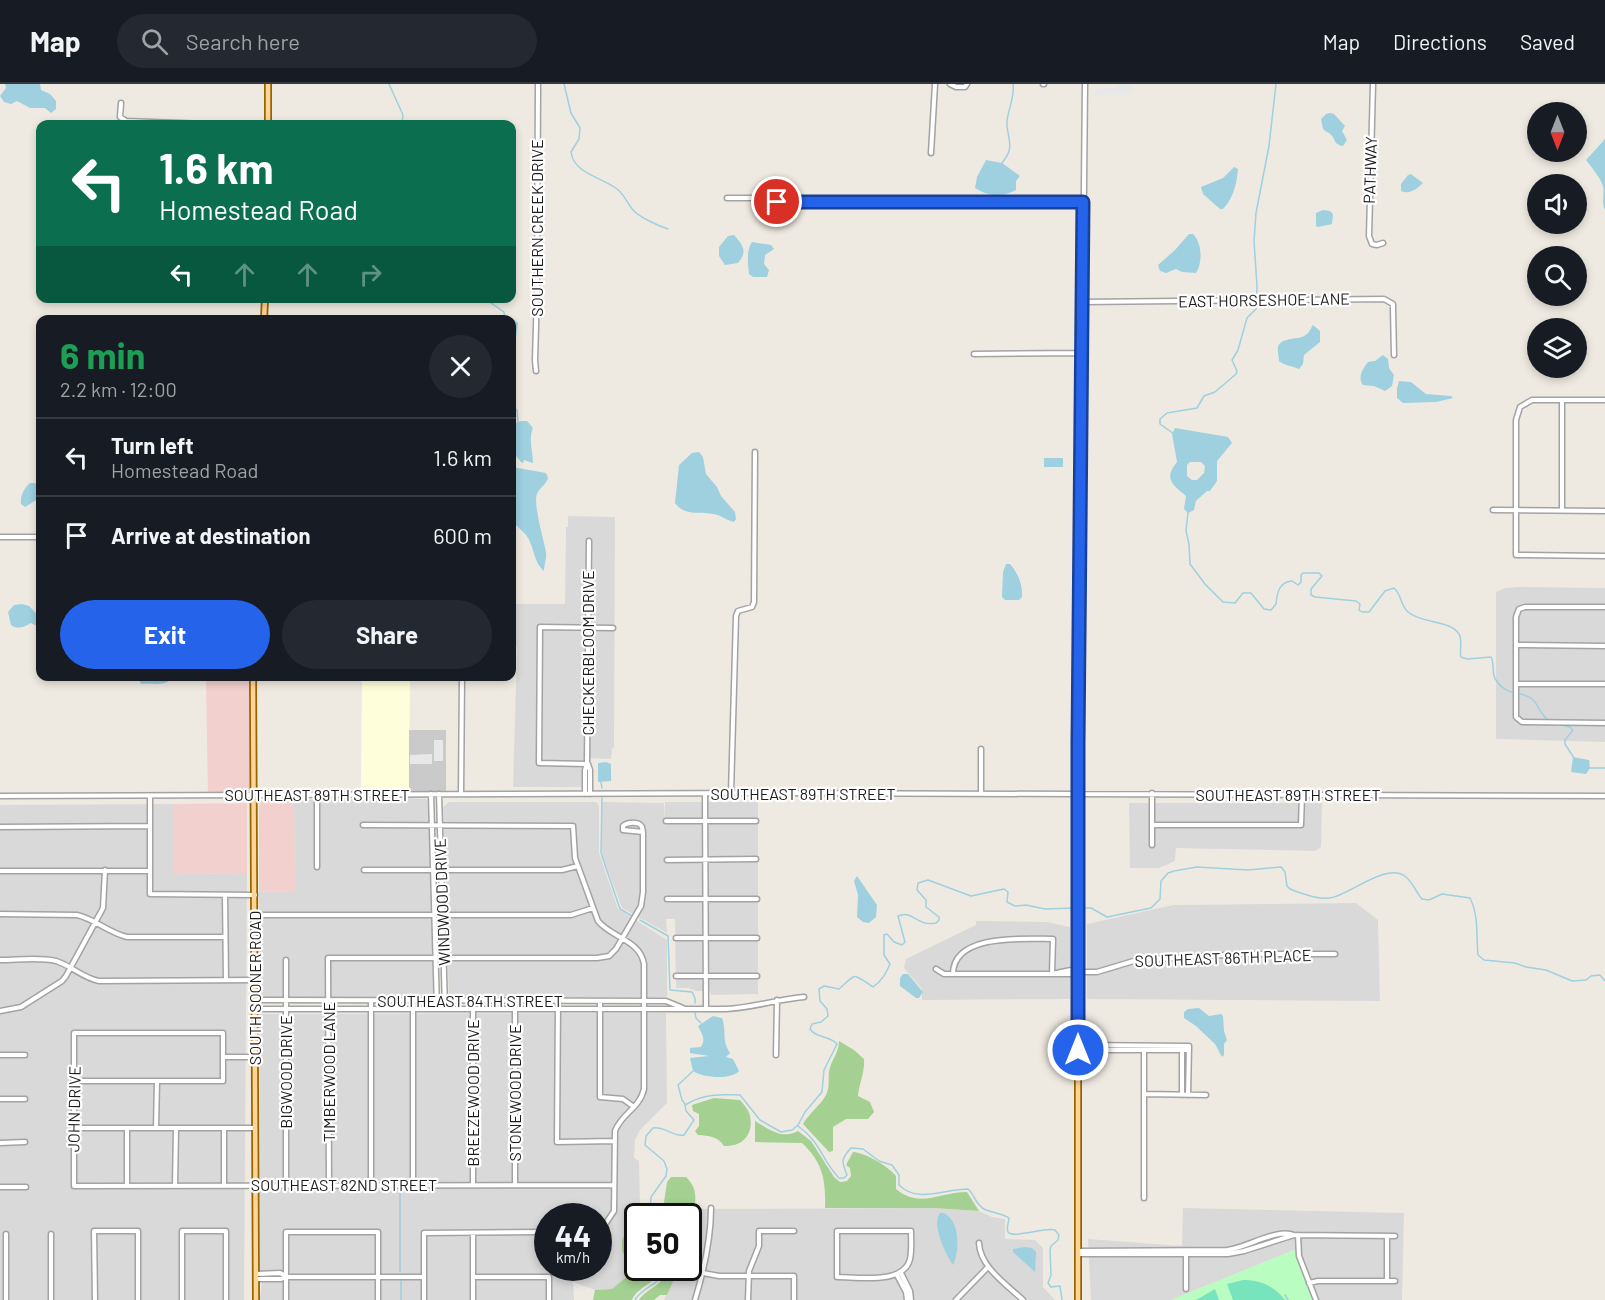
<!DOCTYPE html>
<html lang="en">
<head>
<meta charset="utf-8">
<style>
	body { margin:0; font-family:Barlow,sans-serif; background:#242831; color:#f1f3f6; height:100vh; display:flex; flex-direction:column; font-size:22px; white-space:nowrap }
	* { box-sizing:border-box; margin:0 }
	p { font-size:20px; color:#9ea1a6 }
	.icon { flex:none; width:33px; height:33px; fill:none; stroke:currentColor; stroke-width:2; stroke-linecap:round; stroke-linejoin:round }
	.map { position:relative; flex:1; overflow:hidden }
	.drawer { position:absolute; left:36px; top:231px; width:480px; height:366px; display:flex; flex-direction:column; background:#171b24; border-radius:12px; box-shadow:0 3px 9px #0003 }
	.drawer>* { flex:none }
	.hud { position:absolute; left:36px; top:36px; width:480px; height:183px; border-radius:12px; box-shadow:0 3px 9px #0003; background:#0b6e4f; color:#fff; overflow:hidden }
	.needle { width:39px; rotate:180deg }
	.controls { position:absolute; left:1527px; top:18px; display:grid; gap:12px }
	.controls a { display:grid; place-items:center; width:60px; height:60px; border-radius:50%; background:#171b24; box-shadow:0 3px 9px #0003; font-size:30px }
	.speed { position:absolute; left:534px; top:1119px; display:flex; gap:12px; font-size:30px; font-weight:700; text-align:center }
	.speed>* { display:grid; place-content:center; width:78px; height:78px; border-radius:50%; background:#171b24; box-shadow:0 3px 9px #0003; line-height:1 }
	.speed small { font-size:15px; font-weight:400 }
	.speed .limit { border:3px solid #111; border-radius:9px; background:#fff; color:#111 }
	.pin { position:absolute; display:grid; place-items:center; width:51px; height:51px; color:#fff; margin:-26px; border:3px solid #fff; border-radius:50%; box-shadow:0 2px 6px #0007 }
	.me { position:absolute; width:66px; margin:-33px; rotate:0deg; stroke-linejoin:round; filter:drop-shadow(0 0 4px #0008) }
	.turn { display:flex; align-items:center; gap:21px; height:126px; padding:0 24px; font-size:27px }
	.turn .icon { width:78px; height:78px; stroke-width:2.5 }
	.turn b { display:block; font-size:42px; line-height:51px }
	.lanes { display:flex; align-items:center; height:57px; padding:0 24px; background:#0003; justify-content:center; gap:30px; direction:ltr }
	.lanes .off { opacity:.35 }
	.round { display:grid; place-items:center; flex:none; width:63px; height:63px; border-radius:32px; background:#242831 }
	.headline { display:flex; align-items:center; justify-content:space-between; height:102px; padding:0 24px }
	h1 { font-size:36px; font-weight:700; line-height:45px; color:#1e9e55 }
	.cta { display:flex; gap:12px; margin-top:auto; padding:12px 24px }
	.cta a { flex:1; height:69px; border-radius:36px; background:#2563eb; color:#fff; font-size:24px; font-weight:700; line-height:69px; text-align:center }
	.cta a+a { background:#242831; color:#f1f3f6 }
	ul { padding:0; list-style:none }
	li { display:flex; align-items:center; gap:18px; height:78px; padding:0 24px; border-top:2px solid #363941 }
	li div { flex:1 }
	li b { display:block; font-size:22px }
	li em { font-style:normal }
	header { display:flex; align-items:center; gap:36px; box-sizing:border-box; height:84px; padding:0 30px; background:#171b24; border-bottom:2px solid #363941 }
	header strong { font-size:28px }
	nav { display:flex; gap:33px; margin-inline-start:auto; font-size:21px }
	.search { width:420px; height:54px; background:#242831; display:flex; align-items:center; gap:15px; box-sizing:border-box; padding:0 21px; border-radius:33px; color:#9ea1a6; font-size:22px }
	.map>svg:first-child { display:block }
</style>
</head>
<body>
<header>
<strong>Map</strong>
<div class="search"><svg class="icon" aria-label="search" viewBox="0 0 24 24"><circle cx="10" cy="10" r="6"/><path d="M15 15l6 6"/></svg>Search here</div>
<nav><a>Map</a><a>Directions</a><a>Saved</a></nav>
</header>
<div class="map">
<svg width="1605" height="1216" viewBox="0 0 1605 1216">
	<rect width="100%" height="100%" fill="#efeae1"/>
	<path fill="#dad9d9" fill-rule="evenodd" d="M568,432L615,433L614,664H612L611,675L585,674L584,703H513L517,563L514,562L515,520H565L566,443H568Z
		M1518,503L1605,504V658L1496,655V508L1505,504Z
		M409,714L426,715L429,719L434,912L431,915H262L260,913L259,808L295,807L294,716Z
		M449,718H596L599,722V769L618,825L667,856V913H449L443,723Z
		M602,718L664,719L665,740V718H758V910L711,911L710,907H696L689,904H676L675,835H666L667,849L622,824L602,770Z
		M1129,719H1322L1321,763L1315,767L1176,764L1175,777L1159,784H1130Z
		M173,720V790L247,789L244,1216H0V721Z
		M1356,819L1378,836L1380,917L1087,915V840L1173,821Z
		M976,837L1047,838L1070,843V915L922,916V905L904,884L906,875L976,841Z
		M666,929L667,1019L640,1046L635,1056L634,1074L639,1077L640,1122L622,1156V1167L626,1174L631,1189L612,1205L595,1206L573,1198L574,1216H260L262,1198L289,1197L291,1195V1190L289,1188H263L260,1186L259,930ZM548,1132H598V1184H548Z
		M934,1124L979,1127L992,1133L1005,1135V1155L1035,1156L1043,1164V1203L1055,1216H664L679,1184H688L689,1138L695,1125Z
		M1183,1124L1404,1129L1402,1216H1313L1294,1166L1171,1216H1091L1088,1155L1182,1162Z"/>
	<path fill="#f1d0ce" d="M206,596H253L254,711L208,712Z
		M266,716H294L295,807L259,808V723L260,718Z
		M247,719V789L173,790V720Z"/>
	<path fill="#feffda" d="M362,593H410L409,707L361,709Z"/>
	<path fill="#cacaca" d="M409,646H446V708L409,707Z"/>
	<path fill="#a4d192" d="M839,957L854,966L864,975C865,989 859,999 858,1012L870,1018L874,1028L868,1035H846L833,1043V1067L829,1068L803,1040C809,1029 820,1022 826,1011C830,1004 828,995 829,988C831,975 839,970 839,957Z
		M714,1014L740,1016C743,1020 749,1026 750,1032C754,1051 742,1063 724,1062C718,1052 709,1052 698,1051L695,1047L699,1042V1030L693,1027L692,1021Z
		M755,1037C769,1045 782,1056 798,1047L811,1057L834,1093L840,1098L847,1097L851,1092L850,1084L846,1081L853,1068C866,1069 888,1082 896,1092V1105C920,1125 939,1108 967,1108L979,1127L934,1124H825C826,1096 823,1079 802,1059L755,1058Z
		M671,1093H686C700,1106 696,1122 689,1138L688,1132H662L667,1098Z
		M640,1122L648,1126L646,1132H638L637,1138L631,1149L637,1158L638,1184H657L660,1187C655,1200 637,1203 632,1216H593L595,1206L612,1205L631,1189L626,1174L622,1167V1156Z
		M665,1184H679L667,1211H660L654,1216H639C647,1204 661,1203 667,1187Z"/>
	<path fill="#b9fdc0" d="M1294,1166L1313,1216H1171Z"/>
	<path fill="#78e4bd" d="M1243,1196C1261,1196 1274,1202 1285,1216H1233L1227,1200Z
		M1215,1205L1219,1216H1196Z"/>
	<path fill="#e8e8e8" d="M1116,0H1133V6H1130V11H1096V6L1099,4H1116Z
		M434,656H443V677H434Z
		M432,670V680H410V671Z"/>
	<path fill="#9ed0e0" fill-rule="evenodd" d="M5,0H40L41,6L50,10L56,17V25L51,29L45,24H30L17,17L11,20L4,18L0,12L6,4Z
		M1330,29L1334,30L1345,42L1342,47L1347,56L1343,62C1333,61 1336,54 1329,49C1327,48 1325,47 1323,45L1321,35L1326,30Z
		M1605,55V126C1601,119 1605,110 1603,102C1600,93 1592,84 1586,76Z
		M986,76L1002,79L1020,92L1016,97V106C1003,113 988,113 975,104L977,93Z
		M1234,83L1238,85C1237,99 1233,115 1223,125H1220L1203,110L1201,103L1223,94Z
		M1411,90L1423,99C1417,105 1409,111 1401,107V100L1408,91Z
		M1323,126L1330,127L1333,130L1332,140L1318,143L1316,142V129Z
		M1189,150H1193C1202,159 1203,178 1196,189L1182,188L1176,185L1166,189L1160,187L1158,181L1175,166Z
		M734,151C743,161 748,168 738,179L725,181L719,172V163L728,152Z
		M752,158L771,161L774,165L765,171L764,180L769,186L767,193H753L749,190C748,180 746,166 752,158Z
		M505,232L512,234L518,239L516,254L512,253V236L496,235Z
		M1313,241L1320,247V258L1304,271L1303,280L1299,285C1292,282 1283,281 1279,277C1279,273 1277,266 1278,263C1281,253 1297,256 1304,252C1309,250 1310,245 1313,241Z
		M1383,271L1388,275L1389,284L1394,291L1392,302L1385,307L1374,302L1363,301C1357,294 1363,284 1368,278L1375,277Z
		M1399,297L1411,298L1426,310L1451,312L1453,314L1436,318L1403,319L1397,314V304Z
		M521,337H527L533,344C528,356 533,366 533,379L524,376L523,379L521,378L512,367V341Z
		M1175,344L1228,353L1232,359L1217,377V397L1210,407H1207L1196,417L1194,426L1188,429L1184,425L1186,412C1173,401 1163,395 1177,378L1172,350ZM1190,378H1201L1205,382L1204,389L1197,396H1192L1187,392V381Z
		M699,368L703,373L706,390L717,403L721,412L735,428L736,435L734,438C729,437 725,434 720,432C705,425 687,435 675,419L679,381L692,369Z
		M1044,374H1063V383H1044Z
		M512,383L546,389L548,394C546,401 539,404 537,410C533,421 544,456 546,468C547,475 544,480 544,487C533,478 535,463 526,451C522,446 516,442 512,437Z
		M30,399H35L40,403L38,415L25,423L21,420C20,412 24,404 30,399Z
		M1006,480H1010C1018,489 1023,501 1022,513L1019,516H1005L1002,513L1003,488Z
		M22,520L29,522L40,533L39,543L31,539C25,543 17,546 11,541L8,528L14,521Z
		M138,593H175L179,596L172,593C167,603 152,599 141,600Z
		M1573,673L1589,676L1590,684L1586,690L1571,688Z
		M606,678L611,680V697L598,698V679Z
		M857,792L877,821L876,833L869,839L863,838L857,833L858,811L854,797Z
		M903,890H908L923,908L919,914H916L900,902V894Z
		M1199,924L1209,932L1221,930L1223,932L1224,947L1227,956L1224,960V971L1222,973L1215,960L1196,942L1184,934V928L1188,925Z
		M713,932L722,934C727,948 721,955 730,969L726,973L733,975L739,987C731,996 703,994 693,987L690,974L709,972L690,969V964L701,963C706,955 702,950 698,942Z
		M944,1129C960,1137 960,1166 953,1181C946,1171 931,1141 940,1129Z
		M1025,1163L1032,1164L1036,1168L1035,1188L1013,1168V1165Z"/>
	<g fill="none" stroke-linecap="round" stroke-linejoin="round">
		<path stroke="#9ed0e0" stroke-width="1.5" d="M389,0L403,31L402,40
			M564,0L571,29L580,44L579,55L571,68C574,90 602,93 617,105C625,111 628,121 634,127C641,134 659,142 668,145
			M1002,79C1005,75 1008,71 1009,67C1012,57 1006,47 1007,38C1008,24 1015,14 1013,0
			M484,214L504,228L505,236
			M512,323L517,326L518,339
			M1174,350L1160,340V335L1167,329L1197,324L1204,312L1215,308L1236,290L1237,287L1232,276L1238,266L1247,234L1256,225L1257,202L1254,157L1256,129L1269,62L1276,0
			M1188,428L1186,447L1189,460L1190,480L1205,500L1223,518L1235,519L1243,509H1251L1264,525L1271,526L1276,520C1277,509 1279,498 1292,497L1298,501L1301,498V491L1303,489H1319L1322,492L1311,505V511L1315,513L1356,517L1360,520L1359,526L1362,528H1369L1385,507L1394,504C1402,511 1400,521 1408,528C1422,540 1451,536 1459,550C1463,556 1459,566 1461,573L1467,575L1491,573C1495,580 1491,590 1496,596C1508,614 1522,606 1532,615C1539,621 1539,629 1549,637
			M1553,639L1570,643L1573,646L1565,656V660L1574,674
			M1589,684H1605
			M601,698L602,704
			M602,714L601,769L620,825L632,832
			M1084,824H1091L1107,833L1151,824L1160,815L1161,797L1168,789L1174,787L1197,783L1248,786L1281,783L1285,788L1287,802L1290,805C1299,809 1320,816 1330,814C1350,811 1387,777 1406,793C1413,799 1416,808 1422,815L1429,816L1442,810L1470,814C1479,832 1476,851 1478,871L1484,876L1515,879L1526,883L1546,886L1572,897L1586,896L1591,892L1600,891L1605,897
			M640,836L668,852L670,906L692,908L695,914V919
			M695,929L696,934L701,939
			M685,1020L682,1016L678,1001L693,987
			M798,1042C821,1058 822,1077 839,1094H844L847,1091C842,1078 840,1076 851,1064L863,1065L879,1077L892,1081L899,1091V1101C918,1120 944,1105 968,1105C975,1111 975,1120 984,1125C992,1129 1001,1129 1009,1134C1009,1138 1006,1144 1008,1148C1013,1155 1045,1143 1055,1146L1059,1151L1058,1156L1051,1162L1050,1166L1051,1191L1048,1199L1051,1203L1060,1202L1062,1216
			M400,1109V1188
			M650,1132L651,1113L666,1092L667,1085L664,1077L645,1061L646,1052L653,1044C665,1042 673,1053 684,1051L694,1036L686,1027L685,1021C703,1010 720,1010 740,1011L760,1036L781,1048L792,1046L798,1041L805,1028L822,1008L824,986L837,960C829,951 817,955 810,945L812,940L821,938L828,932L827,925L820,917L819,905L824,902L839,905C858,888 851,889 873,903C882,897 886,889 890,880L884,871V851L887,850L894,858L902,861L905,858L898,832C913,825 916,843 936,839L939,836V833L926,823V816L917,806L918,799L928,796L971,812L1004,805L1008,808L1007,818L1015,822L1026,821L1045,825L1073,824
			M638,1144L635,1149L638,1154
			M401,1197V1216
			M1285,1211L1288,1216
			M635,1216C641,1205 655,1202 663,1191L661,1184"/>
		<g stroke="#a3a3a3" stroke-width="7">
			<path id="minor" d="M950,0L956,3H965L967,0
				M1043,0H1044
				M1373,0L1369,152L1372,160L1377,161L1383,159
				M121,19L120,33L126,37L206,40
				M931,69L935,0
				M727,114H758L787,119L1083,118
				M1082,218L1384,215L1393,220V225L1394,271
				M974,270L1082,269
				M536,287L535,276L537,208L538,0
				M1605,316H1532L1520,323L1516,336V471L1605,472
				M1493,426L1605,427
				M1562,426V316
				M0,453H40
				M1605,523H1525L1519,525L1516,533V633L1522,638L1605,639
				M1516,561L1605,562
				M1516,600H1605
				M587,680L539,679L540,543L613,544
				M588,680L590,686V710
				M731,709L736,532L738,527L752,523L754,518L755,368
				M981,709V665
				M317,710V783
				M431,710L437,925
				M439,710L445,925
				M461,710L462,592
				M585,710V686L587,680L589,457
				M705,710L706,925
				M1078,710L1085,0
				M0,712L776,709L1605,712
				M150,712V810L255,811
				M666,737H756
				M363,741L573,742L575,774L598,837C612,854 640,856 644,880V1005C640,1024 621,1030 615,1047L614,1127L602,1145L598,1161
				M1152,741H1301L1302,711
				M0,743L150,742
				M1152,761V709
				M667,776L756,775
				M364,786H562L578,782
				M0,787H150
				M225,811L226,896
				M667,815H757
				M0,830L77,831C95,835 109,849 127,853H225
				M255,831H571L593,824
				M676,854H757
				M0,876C18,876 40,873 56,877C72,882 83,894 99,897L255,896
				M286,876V1101
				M936,885L944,890H1071L1077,889
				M953,890C953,849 1025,855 1053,855L1052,890
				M1052,890L1071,886L1078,888H1097L1137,876L1242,870H1335
				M676,892H757
				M255,916L666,917L683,924
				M371,917V1101
				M473,917V1101
				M515,917V1101
				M558,917L557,1058L614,1057
				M600,917V1013L623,1015L634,1023
				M255,925H726C752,924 778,915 804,913
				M0,927L21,923L62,897L66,892L103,824L105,786
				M1078,961L1189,962L1188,1011
				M1144,962V1114
				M1078,966H1189
				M0,971H25
				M776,971L777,916
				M224,973H255
				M75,997H223V949H74V1102L614,1101
				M1144,1010L1206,1011
				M1182,1011V966
				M0,1015H25
				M74,1044H255
				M127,1044V1102
				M156,1044L157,997
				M224,1044V1102
				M0,1059L25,1058
				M329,1101L328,874H597L609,872L616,865L641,822L643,808V748L642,743C639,737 627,738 623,742V746L643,748
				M413,1101V917
				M175,1102L176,1044
				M0,1103H26
				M837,1147H911C911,1156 912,1166 910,1175C904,1201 858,1193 837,1193Z
				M473,1149V1216
				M51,1150V1216
				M1298,1151L1299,1172L1316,1216
				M979,1159C980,1183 1006,1200 1023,1216
				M1078,1167L1227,1166C1246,1164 1277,1144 1294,1151L1395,1152
				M1078,1170H1228L1244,1167L1294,1151
				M1186,1170V1205
				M596,1184V1185
				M703,1189L719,1192H794V1216
				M901,1189L910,1207L911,1216
				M256,1190L280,1189L286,1192
				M897,1191L906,1208L907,1216
				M473,1193H549V1216
				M256,1195H281L286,1193H424
				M1387,1197V1152
				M1309,1199L1318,1197H1395
				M6,1216V1150
				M95,1216L94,1147H138V1216
				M182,1216V1147H226V1216
				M286,1216V1148H378V1216
				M424,1216V1149L548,1148
				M695,1216C704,1186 711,1155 711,1124
				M748,1216L749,1187L759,1162V1147H794
				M956,1216L988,1183"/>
		</g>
		<g stroke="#956600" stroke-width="8">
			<path id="major" d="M268,0V40
				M264,236L265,214
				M253,592L256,1216
				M1078,710V1216"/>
		</g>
		<use href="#minor" stroke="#fff" stroke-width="4"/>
		<use href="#major" stroke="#ffd496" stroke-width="4.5"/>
	</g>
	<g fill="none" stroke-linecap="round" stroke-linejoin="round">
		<g stroke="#184099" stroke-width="15">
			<path id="route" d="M777,118H1083L1078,659V966"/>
		</g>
		<use href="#route" stroke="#2563eb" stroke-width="10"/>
	</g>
	<g text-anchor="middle" stroke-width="4.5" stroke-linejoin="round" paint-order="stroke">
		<g font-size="16" fill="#1c1c1c" stroke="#fff">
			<text transform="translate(1370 86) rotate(-88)" y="6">PATHWAY</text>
			<text transform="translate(537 144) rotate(-90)" y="6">SOUTHERN CREEK DRIVE</text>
			<text transform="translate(1264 216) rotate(-1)" y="6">EAST HORSESHOE LANE</text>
			<text transform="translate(588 569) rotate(-90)" y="6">CHECKERBLOOM DRIVE</text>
			<text x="803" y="716">SOUTHEAST 89TH STREET</text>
			<text x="317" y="717">SOUTHEAST 89TH STREET</text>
			<text x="1288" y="717">SOUTHEAST 89TH STREET</text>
			<text transform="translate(442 818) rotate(-92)" y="6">WINDWOOD DRIVE</text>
			<text transform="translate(1223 874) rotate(-2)" y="6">SOUTHEAST 86TH PLACE</text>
			<text transform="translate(255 904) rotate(-90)" y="6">SOUTH SOONER ROAD</text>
			<text x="470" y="923">SOUTHEAST 84TH STREET</text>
			<text transform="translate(286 988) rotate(-90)" y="6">BIGWOOD DRIVE</text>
			<text transform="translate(329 988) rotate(-90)" y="6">TIMBERWOOD LANE</text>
			<text transform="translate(473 1009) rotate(-90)" y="6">BREEZEWOOD DRIVE</text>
			<text transform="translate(515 1009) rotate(-90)" y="6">STONEWOOD DRIVE</text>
			<text transform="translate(74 1025) rotate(-89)" y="6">JOHN DRIVE</text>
			<text x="344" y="1107">SOUTHEAST 82ND STREET</text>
		</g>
	</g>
</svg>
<div class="controls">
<a><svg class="needle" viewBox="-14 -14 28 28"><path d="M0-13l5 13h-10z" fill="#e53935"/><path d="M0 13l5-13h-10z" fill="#9ea1a6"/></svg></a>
<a><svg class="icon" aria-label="sound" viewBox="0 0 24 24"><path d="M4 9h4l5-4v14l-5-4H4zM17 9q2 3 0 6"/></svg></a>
<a><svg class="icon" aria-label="search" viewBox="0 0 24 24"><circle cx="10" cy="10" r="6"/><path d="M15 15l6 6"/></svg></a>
<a><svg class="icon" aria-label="layers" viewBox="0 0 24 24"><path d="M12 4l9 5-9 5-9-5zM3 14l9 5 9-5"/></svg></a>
</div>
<div class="speed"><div>44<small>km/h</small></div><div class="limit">50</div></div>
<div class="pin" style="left:777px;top:118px;background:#d93025"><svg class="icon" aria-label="arrive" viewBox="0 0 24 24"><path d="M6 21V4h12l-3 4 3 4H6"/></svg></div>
<svg class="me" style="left:1078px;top:966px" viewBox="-20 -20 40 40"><circle r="17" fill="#2563eb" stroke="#fff" stroke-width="3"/><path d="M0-11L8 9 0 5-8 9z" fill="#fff"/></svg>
<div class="hud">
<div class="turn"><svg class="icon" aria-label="left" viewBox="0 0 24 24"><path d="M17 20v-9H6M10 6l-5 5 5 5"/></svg><div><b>1.6 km</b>Homestead Road</div></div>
<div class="lanes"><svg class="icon" aria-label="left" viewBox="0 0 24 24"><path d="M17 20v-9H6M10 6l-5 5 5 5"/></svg><svg class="icon off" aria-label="ahead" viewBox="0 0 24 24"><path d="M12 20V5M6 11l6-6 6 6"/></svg><svg class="icon off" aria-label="ahead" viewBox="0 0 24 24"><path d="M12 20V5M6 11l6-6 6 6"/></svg><svg class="icon off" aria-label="right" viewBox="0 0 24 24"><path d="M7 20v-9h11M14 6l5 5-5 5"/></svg></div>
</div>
<section class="drawer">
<div class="headline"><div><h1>6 min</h1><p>2.2 km · 12:00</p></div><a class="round"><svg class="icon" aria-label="close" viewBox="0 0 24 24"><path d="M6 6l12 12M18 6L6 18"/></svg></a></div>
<ul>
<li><svg class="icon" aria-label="left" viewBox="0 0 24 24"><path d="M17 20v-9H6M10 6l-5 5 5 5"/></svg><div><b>Turn left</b><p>Homestead Road</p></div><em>1.6 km</em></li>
<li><svg class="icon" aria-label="arrive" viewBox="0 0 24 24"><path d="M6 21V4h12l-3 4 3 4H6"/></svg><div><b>Arrive at destination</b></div><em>600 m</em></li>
</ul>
<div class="cta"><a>Exit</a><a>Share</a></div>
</section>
</div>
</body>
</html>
